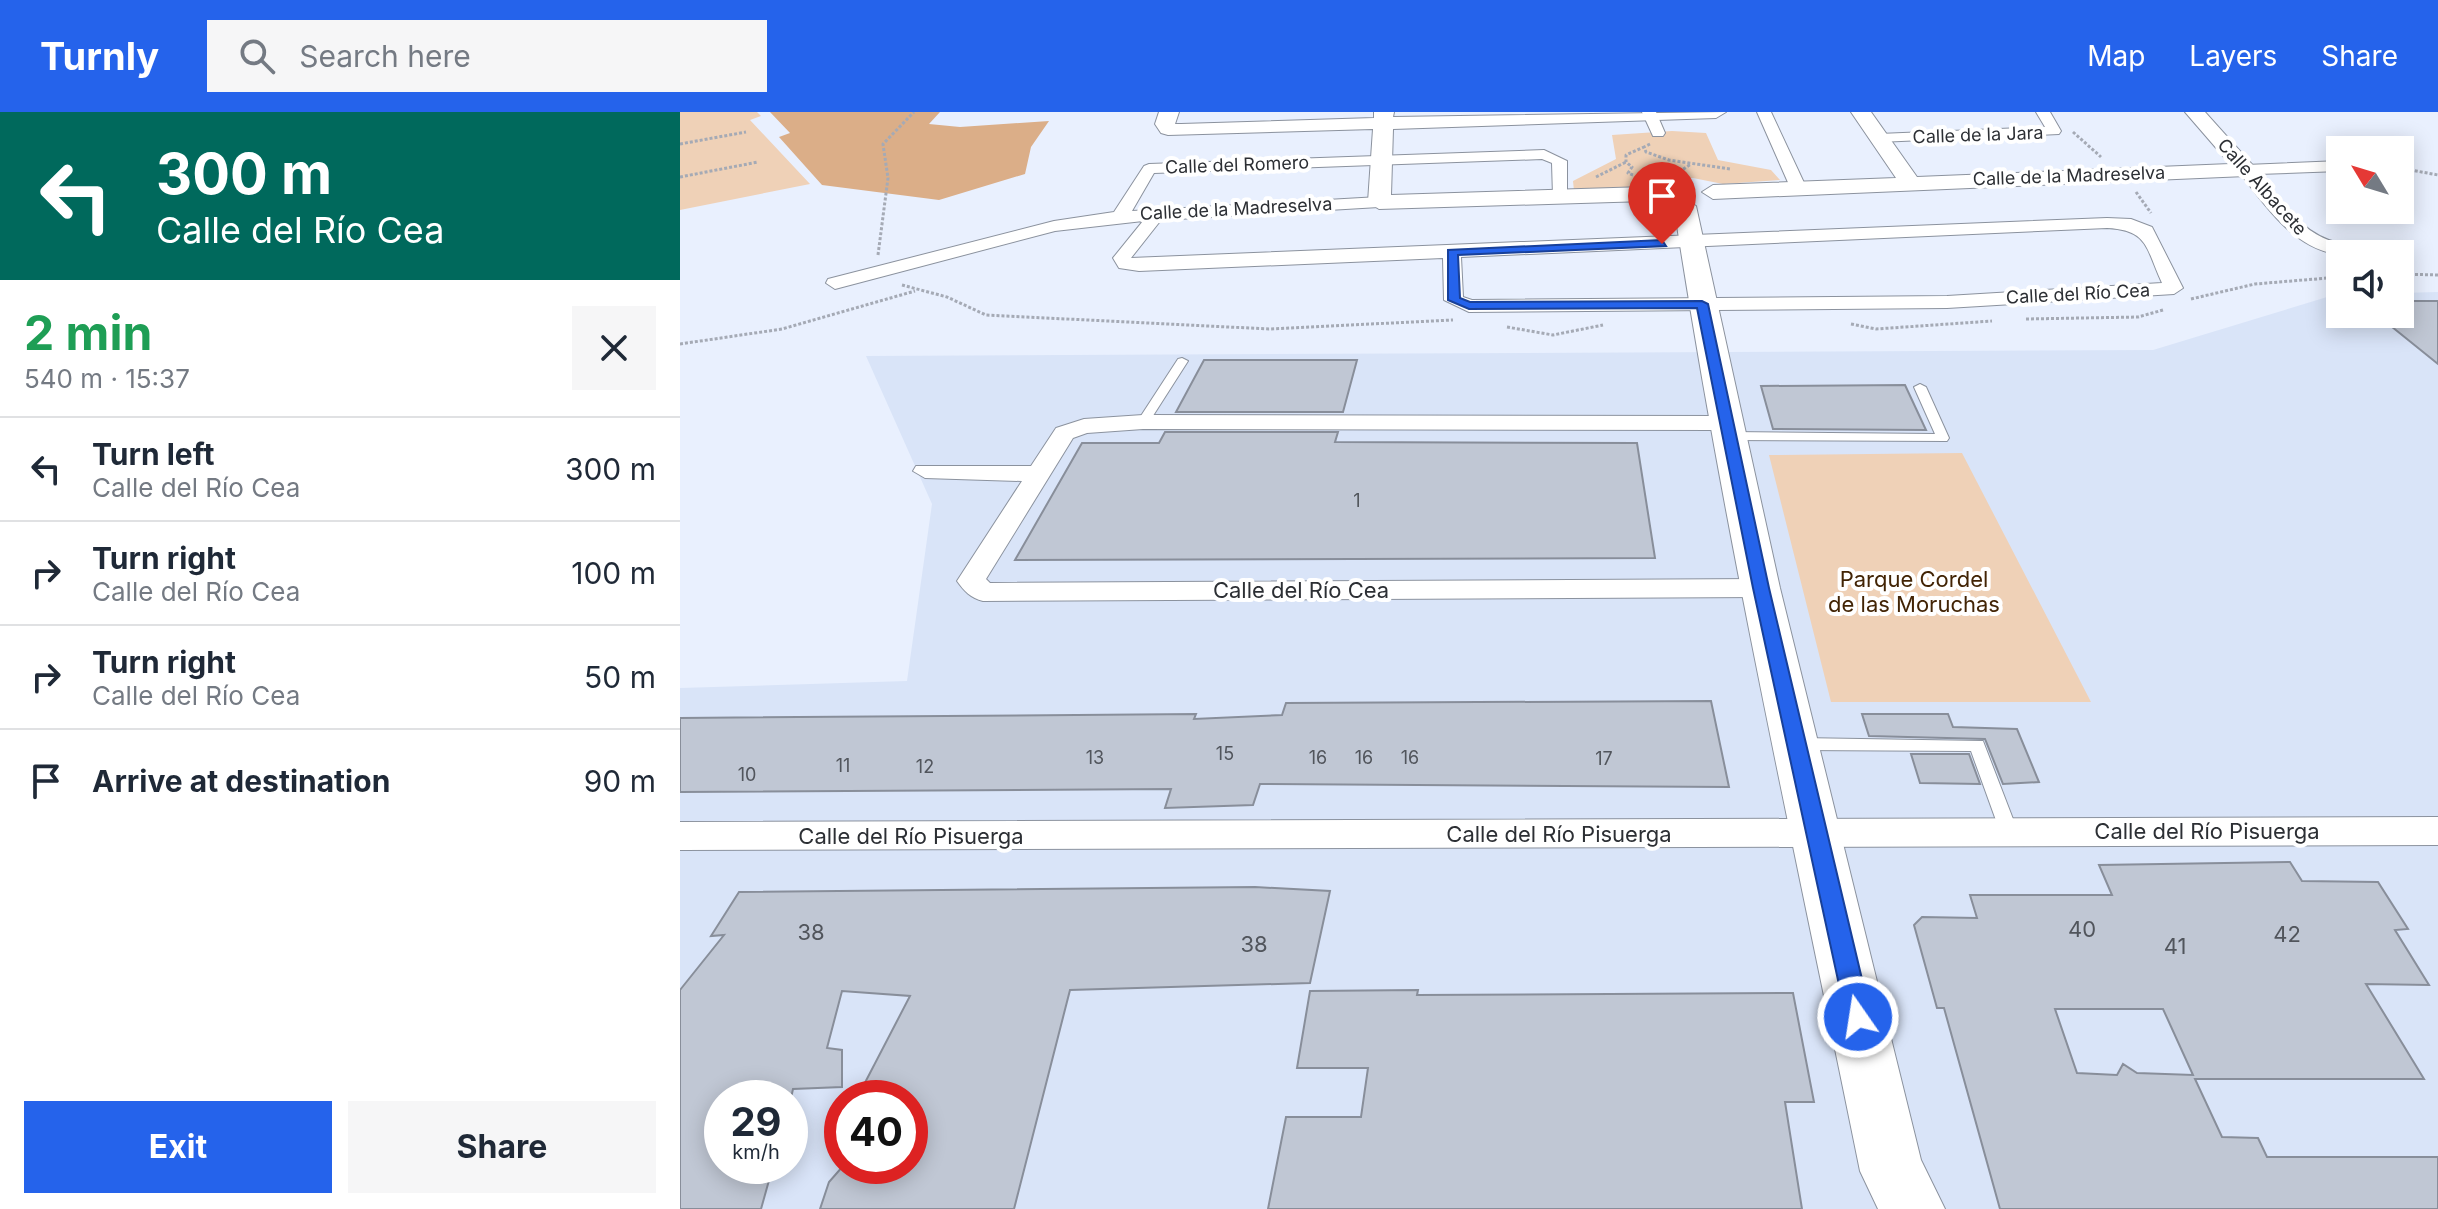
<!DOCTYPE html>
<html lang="en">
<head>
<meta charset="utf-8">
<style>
	body { margin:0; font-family:Inter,sans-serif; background:#f6f6f7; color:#1f2937; height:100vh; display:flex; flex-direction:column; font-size:30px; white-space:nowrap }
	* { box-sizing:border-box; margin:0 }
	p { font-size:26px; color:#747a83 }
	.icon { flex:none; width:44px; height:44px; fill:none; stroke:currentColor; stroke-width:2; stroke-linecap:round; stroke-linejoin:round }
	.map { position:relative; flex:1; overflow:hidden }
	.sheet { display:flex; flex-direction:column; background:#fff; width:680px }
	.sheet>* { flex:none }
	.hud { background:#00695c; color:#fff; overflow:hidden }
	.needle { width:52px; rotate:308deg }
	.fabs { position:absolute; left:1646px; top:24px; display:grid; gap:16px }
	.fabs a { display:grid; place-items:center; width:88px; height:88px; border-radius:0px; background:#fff; box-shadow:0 4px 20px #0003; font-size:40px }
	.speed { position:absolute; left:24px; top:968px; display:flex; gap:16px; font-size:40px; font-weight:700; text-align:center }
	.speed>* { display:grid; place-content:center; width:104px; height:104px; border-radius:50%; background:#fff; box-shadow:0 4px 20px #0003; line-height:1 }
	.speed small { font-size:20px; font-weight:400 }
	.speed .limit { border:12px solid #d22; background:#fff; color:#111 }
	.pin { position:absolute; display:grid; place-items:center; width:68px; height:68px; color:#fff; margin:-82px -34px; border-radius:50% 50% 50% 0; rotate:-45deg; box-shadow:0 0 8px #0007 }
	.pin .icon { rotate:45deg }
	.me { position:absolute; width:88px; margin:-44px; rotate:347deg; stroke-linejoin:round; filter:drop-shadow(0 0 6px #0008) }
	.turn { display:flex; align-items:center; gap:28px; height:168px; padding:0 24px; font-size:36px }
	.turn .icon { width:104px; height:104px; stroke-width:2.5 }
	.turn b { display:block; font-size:56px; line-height:68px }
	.round { display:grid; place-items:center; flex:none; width:84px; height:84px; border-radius:0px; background:#f6f6f7 }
	.head { display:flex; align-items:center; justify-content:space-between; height:136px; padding:0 24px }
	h1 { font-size:48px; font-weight:700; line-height:60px; color:#1e9e55 }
	.button { display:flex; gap:16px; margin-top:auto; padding:16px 24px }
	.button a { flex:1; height:92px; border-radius:0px; background:#2563eb; color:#fff; font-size:32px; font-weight:700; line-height:92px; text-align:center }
	.button a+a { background:#f6f6f7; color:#1f2937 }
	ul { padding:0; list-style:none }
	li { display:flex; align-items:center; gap:24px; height:104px; padding:0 24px; border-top:2px solid #e0e1e3 }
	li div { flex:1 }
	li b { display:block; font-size:30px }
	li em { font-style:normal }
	header { display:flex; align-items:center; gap:48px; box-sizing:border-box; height:112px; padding:0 40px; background:#2563eb; color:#fff }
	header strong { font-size:38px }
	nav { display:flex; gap:44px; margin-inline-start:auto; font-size:28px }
	.search { width:560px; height:72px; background:#f6f6f7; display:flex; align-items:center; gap:20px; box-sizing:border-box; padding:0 28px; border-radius:0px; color:#747a83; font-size:30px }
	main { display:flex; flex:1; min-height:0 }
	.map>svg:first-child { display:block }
</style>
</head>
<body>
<header>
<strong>Turnly</strong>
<div class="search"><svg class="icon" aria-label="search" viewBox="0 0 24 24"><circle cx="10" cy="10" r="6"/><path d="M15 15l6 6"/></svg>Search here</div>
<nav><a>Map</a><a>Layers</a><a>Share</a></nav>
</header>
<main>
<section class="sheet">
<div class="hud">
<div class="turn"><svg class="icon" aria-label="left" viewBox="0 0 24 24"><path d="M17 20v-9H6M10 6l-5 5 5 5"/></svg><div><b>300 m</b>Calle del Río Cea</div></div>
</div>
<div class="head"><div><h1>2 min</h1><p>540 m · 15:37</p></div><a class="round"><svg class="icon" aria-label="close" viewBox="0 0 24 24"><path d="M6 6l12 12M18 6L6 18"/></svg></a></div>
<ul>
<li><svg class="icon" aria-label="left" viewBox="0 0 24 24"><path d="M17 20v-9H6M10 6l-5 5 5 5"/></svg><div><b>Turn left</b><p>Calle del Río Cea</p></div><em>300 m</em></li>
<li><svg class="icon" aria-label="right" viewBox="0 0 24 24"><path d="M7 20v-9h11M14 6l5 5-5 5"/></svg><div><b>Turn right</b><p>Calle del Río Cea</p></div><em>100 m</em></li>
<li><svg class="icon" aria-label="right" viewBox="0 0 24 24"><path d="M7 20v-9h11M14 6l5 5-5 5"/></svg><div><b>Turn right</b><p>Calle del Río Cea</p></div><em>50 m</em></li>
<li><svg class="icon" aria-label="arrive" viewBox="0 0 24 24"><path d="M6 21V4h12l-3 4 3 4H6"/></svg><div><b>Arrive at destination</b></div><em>90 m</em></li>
</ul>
<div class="button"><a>Exit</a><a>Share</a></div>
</section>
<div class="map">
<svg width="1758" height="1097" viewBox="0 0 1758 1097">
	<rect width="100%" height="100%" fill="#e9f0fe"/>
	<path fill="#d9e4f8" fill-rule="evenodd" d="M1758,180V1097H0V576L227,569L252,392L186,244L1473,238L1647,185L1660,184V202H1720V181ZM42,986H110V1054H42ZM162,986H230V1054H162Z"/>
	<path fill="#efd1b7" d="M0,0H77L81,4L70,8L130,72L0,98Z
		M992,19L1026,21L1038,48L1091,58L1100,68L1043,72L1013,66H987L958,78L894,79L893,69L936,47L932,23Z
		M1282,341L1411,590H1151L1089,343Z"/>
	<path fill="#dbae88" d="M90,0H260L249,12L280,15L369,9L351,35L345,62L259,88L142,73L99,25L110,21Z"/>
	<path fill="#c0c7d4" stroke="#888e9a" stroke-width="2" fill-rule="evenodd" d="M1720,189H1758V252L1696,202H1720Z
		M524,248H677L663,300H496Z
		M1225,273L1246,318L1093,317L1081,274Z
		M485,320H658L655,330L957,331L975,446L335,448L402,331H479Z
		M1031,589L1049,675L580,672L573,693L485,696L491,677L0,680V606L516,602L514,607L602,603L606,591Z
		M1182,602H1268L1273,615L1337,617L1359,670L1323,672L1305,627L1189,624Z
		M1231,642H1289L1300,672L1240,671Z
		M1610,750L1622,769L1698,770L1728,817L1715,818L1749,873L1686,872L1744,967H1515L1542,1025L1578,1026L1587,1045H1758V1097H1320L1264,896H1257L1234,813L1242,805L1297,806L1290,783H1432L1419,753ZM1375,897H1483L1513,963L1457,961L1443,952L1437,963L1397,961Z
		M575,775L650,779L630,871L390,878L334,1097H140L149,1070L163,1054H230V986H177L230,884L162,879L147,936L162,938V975L113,977L111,986H42V1054H93L81,1097H0V878L44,823L31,824L59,780Z
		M738,878L737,883L1113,881L1134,990H1105L1122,1097H588L606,1005H681L688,956H617L630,879Z"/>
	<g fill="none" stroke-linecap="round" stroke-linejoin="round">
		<g stroke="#8b929e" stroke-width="2">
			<path id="lane" d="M502,246L508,249L469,310L467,313H459L457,310L498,247Z
				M1240,272L1246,275L1269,326L1267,329L1050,328L1044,324L1050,320L1255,322L1234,275Z
				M1120,626L1303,629L1338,720L1336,725L1329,727L1322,725L1291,639L1120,638L1114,636L1111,632L1114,628Z"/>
		</g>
		<g stroke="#8b929e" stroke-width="2">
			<path id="street" d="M962,0H976L985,21L983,24H973Z
				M1077,0H1091L1126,75L1124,78L1110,75Z
				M1356,0H1370L1381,19L1379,22L1199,30L1192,26L1199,22L1365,15Z
				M864,38L887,49V87L873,84L872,51L862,47L474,61L452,99L699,85L707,90L699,95L481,108L451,146L1427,106L1451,107L1472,115L1503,176L1494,182L1267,196L789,200L764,188L763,146L459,159L439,156L433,146L463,109L375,119L155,177L146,171L148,167L374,109L434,100L464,54L469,52ZM1427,116C1469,118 1466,137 1482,171L1267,184L792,188L783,185L781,145Z
				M1660,49V59L1578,62C1601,89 1622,123 1659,131C1673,135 1706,130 1712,142C1694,142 1673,144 1656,142C1612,135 1583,91 1558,58L1566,53Z
				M463,303L1046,304L1057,311L1046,318L463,317L407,321L393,326L306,467L310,471L1081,467L1091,470L1095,476L1091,482L1081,485L303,489C291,486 284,479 277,469L342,369L245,366L233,359L236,354H351L376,316L404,307Z
				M1758,705V733L0,738V710Z"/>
		</g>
		<g stroke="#8b929e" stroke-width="2">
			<path id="secondary" d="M479,0H499L495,12H501L694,6V0H714L713,5L1046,0L1036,6L713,17L711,83L966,75L977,82L966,89L699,97L688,90L693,17L488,23L481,21L475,12Z
				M1171,0H1191L1237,65L1550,52L1505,0H1525L1577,58L1566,64L1033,87L1022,80L1033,73L1216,66Z
				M1005,87L1016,94L1100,476L1241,1048L1265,1097H1198L1180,1059C1115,738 1043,418 994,94Z"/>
		</g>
		<path stroke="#a5aab5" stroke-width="3" stroke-dasharray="3 2" stroke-linecap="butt" d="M1393,20L1421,45
			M0,32L66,20
			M970,32L964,35L966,40L989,48L1050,57
			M1720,56L1758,63
			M953,63L948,61L952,55L946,50V43L964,35
			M0,65L78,50
			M916,65L946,50
			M999,70V60L1011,52
			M1456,80L1471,101
			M198,143L208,66L203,32L234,0
			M1720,162L1758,163
			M222,173L267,185L306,203L589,217L773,208
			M1511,187L1575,172L1660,165
			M1346,207L1458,205L1483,198
			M1171,212L1196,217L1312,209
			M827,215L873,223L923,213
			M0,232L102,217L235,179"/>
		<use href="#lane" fill="#fff" fill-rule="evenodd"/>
		<use href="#street" fill="#fff" fill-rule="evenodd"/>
		<use href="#secondary" fill="#fff" fill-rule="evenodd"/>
	</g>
	<path fill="#2563eb" stroke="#184099" stroke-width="2" d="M982,128L986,134L778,143L780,186L790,190L1022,189L1028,192L1089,476L1191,905L1187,913L1178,917L1170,913L1166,905L1073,476L1017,196L789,197L768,188V138Z"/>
	<g text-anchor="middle" stroke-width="8" stroke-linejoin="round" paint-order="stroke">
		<g font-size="18" fill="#2c2f34" stroke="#fff">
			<text transform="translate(1298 23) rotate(-2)" y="6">Calle de la Jara</text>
			<text transform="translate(557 53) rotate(-2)" y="6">Calle del Romero</text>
			<text transform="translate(1389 64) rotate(-2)" y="6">Calle de la Madreselva</text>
			<text transform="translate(1582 75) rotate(48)" y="6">Calle Albacete</text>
			<text transform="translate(556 97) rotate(-3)" y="6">Calle de la Madreselva</text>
			<text transform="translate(1398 182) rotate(-3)" y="6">Calle del Río Cea</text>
		</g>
		<g font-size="18" fill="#51555c">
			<text x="677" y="395">1</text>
			<text x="545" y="648">15</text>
			<text x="415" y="652">13</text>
			<text x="638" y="652">16</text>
			<text x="684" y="652">16</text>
			<text x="730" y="652">16</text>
			<text x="924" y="653">17</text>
			<text x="163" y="660">11</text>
			<text x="245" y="661">12</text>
			<text x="67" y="669">10</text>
		</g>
		<g font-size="22" fill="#422405" stroke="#fff">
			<text x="1234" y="475">Parque Cordel<tspan x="1234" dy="25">de las Moruchas</tspan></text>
		</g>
		<g font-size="22" fill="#2c2f34" stroke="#fff">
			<text x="621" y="486">Calle del Río Cea</text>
			<text x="1527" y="727">Calle del Río Pisuerga</text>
			<text x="879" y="730">Calle del Río Pisuerga</text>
			<text x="231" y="732">Calle del Río Pisuerga</text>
		</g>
		<g font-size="22" fill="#51555c">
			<text x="1402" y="825">40</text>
			<text x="131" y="828">38</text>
			<text x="1607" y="830">42</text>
			<text x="574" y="840">38</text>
			<text x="1495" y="842">41</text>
		</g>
	</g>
</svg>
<div class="fabs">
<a><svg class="needle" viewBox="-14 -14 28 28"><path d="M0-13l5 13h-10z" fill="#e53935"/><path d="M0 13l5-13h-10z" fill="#747a83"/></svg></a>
<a><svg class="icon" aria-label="sound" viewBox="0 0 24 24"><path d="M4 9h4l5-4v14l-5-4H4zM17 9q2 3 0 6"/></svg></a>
</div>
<div class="speed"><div>29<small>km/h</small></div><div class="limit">40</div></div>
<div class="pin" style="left:982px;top:132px;background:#d93025"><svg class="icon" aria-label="arrive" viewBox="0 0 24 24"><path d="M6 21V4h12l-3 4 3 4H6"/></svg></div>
<svg class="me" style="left:1178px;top:905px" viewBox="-20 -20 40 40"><circle r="17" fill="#2563eb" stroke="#fff" stroke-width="3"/><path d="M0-11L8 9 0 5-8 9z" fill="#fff"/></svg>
</div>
</main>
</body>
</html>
